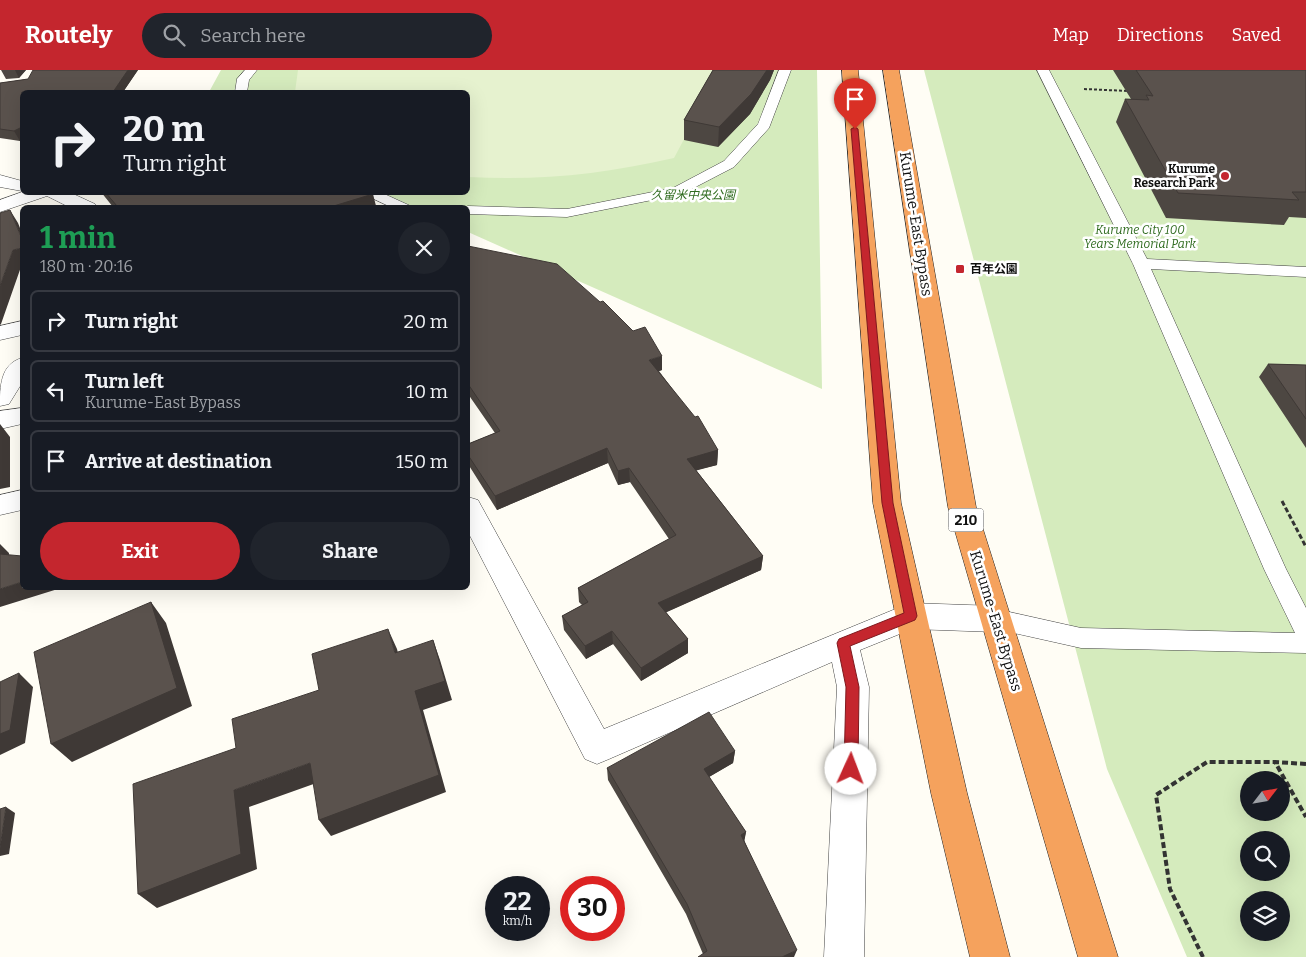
<!DOCTYPE html>
<html lang="en">
<head>
<meta charset="utf-8">
<style>
	body { margin:0; font-family:Bitter,"Noto Sans JP",serif; background:#20242c; color:#f1f3f6; height:100vh; display:flex; flex-direction:column; font-size:19px; white-space:nowrap }
	* { box-sizing:border-box; margin:0 }
	p { font-size:16px; color:#9ea1a6 }
	.icon { flex:none; width:28px; height:28px; fill:none; stroke:currentColor; stroke-width:2; stroke-linecap:round; stroke-linejoin:round }
	.map { position:relative; flex:1; overflow:hidden }
	.sheet { position:absolute; left:20px; top:135px; width:450px; height:385px; display:flex; flex-direction:column; background:#171b24; border-radius:8px; box-shadow:0 5px 20px #0002 }
	.sheet>* { flex:none }
	.hud { position:absolute; left:20px; top:20px; width:450px; height:105px; border-radius:8px; box-shadow:0 5px 20px #0002; background:#171b24; color:#f1f3f6; overflow:hidden }
	.needle { width:32px; rotate:59deg }
	.controls { position:absolute; left:1240px; top:701px; display:grid; gap:10px }
	.controls a { display:grid; place-items:center; width:50px; height:50px; border-radius:50%; background:#171b24; box-shadow:0 5px 20px #0002; font-size:25px }
	.speed { position:absolute; left:485px; top:806px; display:flex; gap:10px; font-size:25px; font-weight:700; text-align:center }
	.speed>* { display:grid; place-content:center; width:65px; height:65px; border-radius:50%; background:#171b24; box-shadow:0 5px 20px #0002; line-height:1 }
	.speed small { font-size:12px; font-weight:400 }
	.speed .limit { border:8px solid #d22; background:#fff; color:#111 }
	.pin { position:absolute; display:grid; place-items:center; width:42px; height:42px; color:#fff; margin:-51px -21px; border-radius:50% 50% 50% 0; rotate:-45deg; box-shadow:0 0 5px #0007 }
	.pin .icon { rotate:45deg }
	.me { position:absolute; width:55px; margin:-28px; rotate:2deg; stroke-linejoin:round; filter:drop-shadow(0 0 4px #0008) }
	.turn { display:flex; align-items:center; gap:18px; height:105px; padding:0 20px; font-size:22px }
	.turn .icon { width:65px; height:65px; stroke-width:2.5 }
	.turn b { display:block; font-size:35px; line-height:42px }
	.round { display:grid; place-items:center; flex:none; width:52px; height:52px; border-radius:26px; background:#20242c }
	.headline { display:flex; align-items:center; justify-content:space-between; height:85px; padding:0 20px }
	h1 { font-size:30px; font-weight:700; line-height:38px; color:#1e9e55 }
	.primary-button { display:flex; gap:10px; margin-top:auto; padding:10px 20px }
	.primary-button a { flex:1; height:58px; border-radius:30px; background:#c4262e; color:#fff; font-size:20px; font-weight:700; line-height:58px; text-align:center }
	.primary-button a+a { background:#20242c; color:#f1f3f6 }
	ul { padding:0; list-style:none }
	li { display:flex; align-items:center; gap:15px; height:62px; margin:0 10px 8px; padding:0 10px; border:2px solid #363941; border-radius:8px }
	li div { flex:1 }
	li b { display:block; font-size:19px }
	li em { font-style:normal }
	header { display:flex; align-items:center; gap:30px; box-sizing:border-box; height:70px; padding:0 25px; background:#c4262e; color:#fff }
	header strong { font-size:24px }
	nav { display:flex; gap:28px; margin-inline-start:auto; font-size:18px }
	.search { width:350px; height:45px; background:#20242c; display:flex; align-items:center; gap:12px; box-sizing:border-box; padding:0 18px; border-radius:28px; color:#9ea1a6; font-size:19px }
	.map>svg:first-child { display:block }
</style>
</head>
<body>
<header>
<strong>Routely</strong>
<div class="search"><svg class="icon" aria-label="search" viewBox="0 0 24 24"><circle cx="10" cy="10" r="6"/><path d="M15 15l6 6"/></svg>Search here</div>
<nav><a>Map</a><a>Directions</a><a>Saved</a></nav>
</header>
<div class="map">
<svg width="1306" height="887" viewBox="0 0 1306 887">
	<rect width="100%" height="100%" fill="#fffdf5"/>
	<path fill="#d5ebbd" fill-rule="evenodd" d="M221,0H817L822,319L468,162V138L413,137L380,123L468,122V22H209Z
		M924,0H1306V887H1187L1107,699ZM1249,710H1281V742H1249ZM1249,770H1281V802H1249ZM1249,830H1281V862H1249Z"/>
	<path fill="#e6f2cf" d="M298,0H721L674,88C604,104 540,111 468,107V22H295Z"/>
	<g fill="none" stroke-linecap="round" stroke-linejoin="round">
		<g stroke="#444" stroke-width="1">
			<path id="lane" d="M245,0H257L249,10L247,22H235L237,9Z
				M779,0H791L769,58L734,97L682,124L567,147L468,144V138H462L468,136L567,139L673,118L724,91L758,54Z
				M1037,0H1049L1147,189L1306,197V207L1151,199L1286,499L1306,538V583L1081,578L996,559L988,556L984,549L988,542L996,539L1081,558L1295,563L1264,499L1133,194Z
				M359,122H380L415,138H393Z"/>
		</g>
		<g stroke="#444" stroke-width="1">
			<path id="street" d="M0,105L22,111V121L0,117Z
				M22,122H69L95,134L97,138H71L47,126L0,142V130Z
				M22,251V265L0,270V256Z
				M22,288V313L9,334L0,336C0,317 0,294 22,288Z
				M22,338V354L0,359V341Z
				M22,420V440L0,445V425Z
				M468,427L478,430L604,659L910,533L996,536L1007,540L1011,549L1007,558L996,562L912,559L860,580L869,617L864,887H824L837,617L832,592L609,689L597,694L585,689L468,462Z"/>
		</g>
		<g stroke="#222" stroke-width="1">
			<path id="highway" d="M842,0H858L901,433L967,723L1010,887H970L931,723L873,433Z
				M883,0H899L976,437L1118,887H1078L948,437Z"/>
		</g>
		<path stroke="#333" stroke-width="2" stroke-dasharray="3 2" stroke-linecap="butt" d="M1084,19L1128,21"/>
		<path stroke="#333" stroke-width="3" stroke-dasharray="5 2.5" stroke-linecap="butt" d="M1282,431L1306,477"/>
		<path stroke="#333" stroke-width="4" stroke-dasharray="6 3" stroke-linecap="butt" d="M1306,694L1275,692L1306,747
			M1203,887L1170,819L1156,725L1207,692H1275"/>
		<use href="#lane" fill="#fff" fill-rule="evenodd"/>
		<use href="#street" fill="#fff" fill-rule="evenodd"/>
		<use href="#highway" fill="#f5a25d" fill-rule="evenodd"/>
	</g>
	<path fill="#4d4742" d="M1,0H26L19,8L6,9Z
		M138,0L123,22H22V69L20,71L0,68V13L28,9Z
		M713,0H774L770,10L750,44L718,77L684,70V50Z
		M1113,0H1306V148L1289,147L1284,155L1166,148L1116,52L1125,29H1131Z
		M101,122H367L376,136L372,138H111L113,137Z
		M468,176L662,300L659,301L718,380L717,395L696,400L763,486L761,500L666,542L688,569V583L641,611L613,574L586,589L564,560L562,546L582,535L579,532L578,518L669,469L630,412L618,415L608,393L497,440L468,394V374L495,363L468,324Z
		M1268,294L1306,295V378L1259,307Z
		M735,681L733,693L709,707L746,762L744,770L794,887L703,884L686,844L608,710L607,698Z"/>
	<path fill="#3f3936" d="M15,0H26L19,8Z
		M128,0H138L123,22H113Z
		M767,0H774L770,10L750,44L718,77L719,57Z
		M22,57V69L20,71L14,61Z
		M373,124L376,136L372,138H327Z
		M10,140L18,153L22,163V169Z
		M22,178V194L1,254L0,255V216L13,180Z
		M662,286V300L650,304L649,290Z
		M0,354L10,367V417L0,419Z
		M607,378L608,393L497,440L495,426Z
		M718,380L717,395L687,403V389Z
		M629,398L630,412L618,415V401Z
		M0,474L9,483L8,498L0,489Z
		M763,486L761,500L658,546V533Z
		M22,512V518H61L0,537V519Z
		M151,532L166,553L192,636L72,692L51,674Z
		M388,559L397,579L403,603L395,583Z
		M612,561L613,574L586,589L585,576Z
		M688,569V583L641,611V598Z
		M433,570L440,590L452,630L423,640L446,722L331,766L319,750L415,621Z
		M19,603L33,617L25,673L0,685V664Z
		M735,681L733,693L702,711L704,699Z
		M310,693L322,711L249,737L257,799L157,838L138,824L234,720Z
		M6,737L15,743L9,784L0,786V778Z
		M746,762L744,773L741,765Z
		M797,880L794,887H782Z"/>
	<path fill="#5a524d" stroke="#3f3936" d="M33,0H128L113,22H22V57L14,61L0,59V13L28,9Z
		M713,0H767L751,24L719,57L684,50Z
		M1136,0H1306V122H1292L1299,130L1178,123L1125,29L1149,30L1146,25L1153,26Z
		M105,122H367L373,124L327,138H111L117,136Z
		M10,140L22,169V178L13,180L0,216V143Z
		M468,176L557,194L600,232L603,231L633,261L645,257L662,286L649,290L695,347L698,346L718,380L687,389L763,486L658,533L688,569L641,598L612,561L585,576L562,546L588,532L578,518L676,465L629,398L618,401L607,378L495,426L468,385V374L500,361L468,314Z
		M1268,294L1306,295V349Z
		M0,484L22,486V512L0,519Z
		M151,532L177,618L51,674L34,582Z
		M388,559L395,583L433,570L445,611L415,621L439,705L319,750L310,693L234,720L241,784L138,824L133,714L236,678L232,649L319,620L312,584Z
		M19,603L10,660L0,664V612Z
		M709,642L735,681L704,699L746,762L741,765L797,880L782,887H698L707,881L687,834L607,698Z
		M6,737L0,778V739Z"/>
	<path fill="#c4262e" stroke="#7f191e" d="M855,57L858,59L893,433L917,546L915,550L850,576L859,617L858,699L856,704L851,706L846,704L844,699L846,617L837,573L839,569L904,543L882,433L851,59Z"/>
	<g fill="#c4262e" stroke="#fff" stroke-width="2">
		<circle cx="1225" cy="106" r="5"/>
		<rect x="955" y="194" width="10" height="10" rx="2.5"/>
	</g>
	<g text-anchor="middle" stroke-width="5" stroke-linejoin="round" paint-order="stroke">
		<g font-size="12" font-weight="bold" fill="#111" stroke="#fff" text-anchor="end">
			<text x="1215" y="103">Kurume<tspan x="1215" dy="14">Research Park</tspan></text>
			<text x="970" y="203" text-anchor="start">百年公園</text>
		</g>
		<g font-size="12" font-style="italic" fill="#2f6b1f" stroke="#fff">
			<text x="693" y="129">久留米中央公園</text>
			<text x="1140" y="164">Kurume City 100<tspan x="1140" dy="14">Years Memorial Park</tspan></text>
		</g>
		<rect fill="#fff" stroke="#585858" stroke-width="1" x="948.5" y="438.5" width="35" height="23" rx="4"/>
		<g font-size="14" font-weight="bold" fill="#111">
			<text x="966" y="455">210</text>
		</g>
		<g font-size="15" fill="#111" stroke="#fff">
			<text transform="translate(916 154) rotate(81)" y="5">Kurume-East Bypass</text>
			<text transform="translate(996 551) rotate(73)" y="5">Kurume-East Bypass</text>
		</g>
	</g>
</svg>
<div class="controls">
<a><svg class="needle" viewBox="-14 -14 28 28"><path d="M0-13l5 13h-10z" fill="#e53935"/><path d="M0 13l5-13h-10z" fill="#9ea1a6"/></svg></a>
<a><svg class="icon" aria-label="search" viewBox="0 0 24 24"><circle cx="10" cy="10" r="6"/><path d="M15 15l6 6"/></svg></a>
<a><svg class="icon" aria-label="layers" viewBox="0 0 24 24"><path d="M12 4l9 5-9 5-9-5zM3 14l9 5 9-5"/></svg></a>
</div>
<div class="speed"><div>22<small>km/h</small></div><div class="limit">30</div></div>
<div class="pin" style="left:855px;top:59px;background:#d93025"><svg class="icon" aria-label="arrive" viewBox="0 0 24 24"><path d="M6 21V4h12l-3 4 3 4H6"/></svg></div>
<svg class="me" style="left:851px;top:699px" viewBox="-20 -20 40 40"><circle r="19" fill="#fff"/><path d="M0-13L10 11 0 6-10 11z" fill="#c4262e"/></svg>
<div class="hud">
<div class="turn"><svg class="icon" aria-label="right" viewBox="0 0 24 24"><path d="M7 20v-9h11M14 6l5 5-5 5"/></svg><div><b>20 m</b>Turn right</div></div>
</div>
<section class="sheet">
<div class="headline"><div><h1>1 min</h1><p>180 m · 20:16</p></div><a class="round"><svg class="icon" aria-label="close" viewBox="0 0 24 24"><path d="M6 6l12 12M18 6L6 18"/></svg></a></div>
<ul>
<li><svg class="icon" aria-label="right" viewBox="0 0 24 24"><path d="M7 20v-9h11M14 6l5 5-5 5"/></svg><div><b>Turn right</b></div><em>20 m</em></li>
<li><svg class="icon" aria-label="left" viewBox="0 0 24 24"><path d="M17 20v-9H6M10 6l-5 5 5 5"/></svg><div><b>Turn left</b><p>Kurume-East Bypass</p></div><em>10 m</em></li>
<li><svg class="icon" aria-label="arrive" viewBox="0 0 24 24"><path d="M6 21V4h12l-3 4 3 4H6"/></svg><div><b>Arrive at destination</b></div><em>150 m</em></li>
</ul>
<div class="primary-button"><a>Exit</a><a>Share</a></div>
</section>
</div>
</body>
</html>
